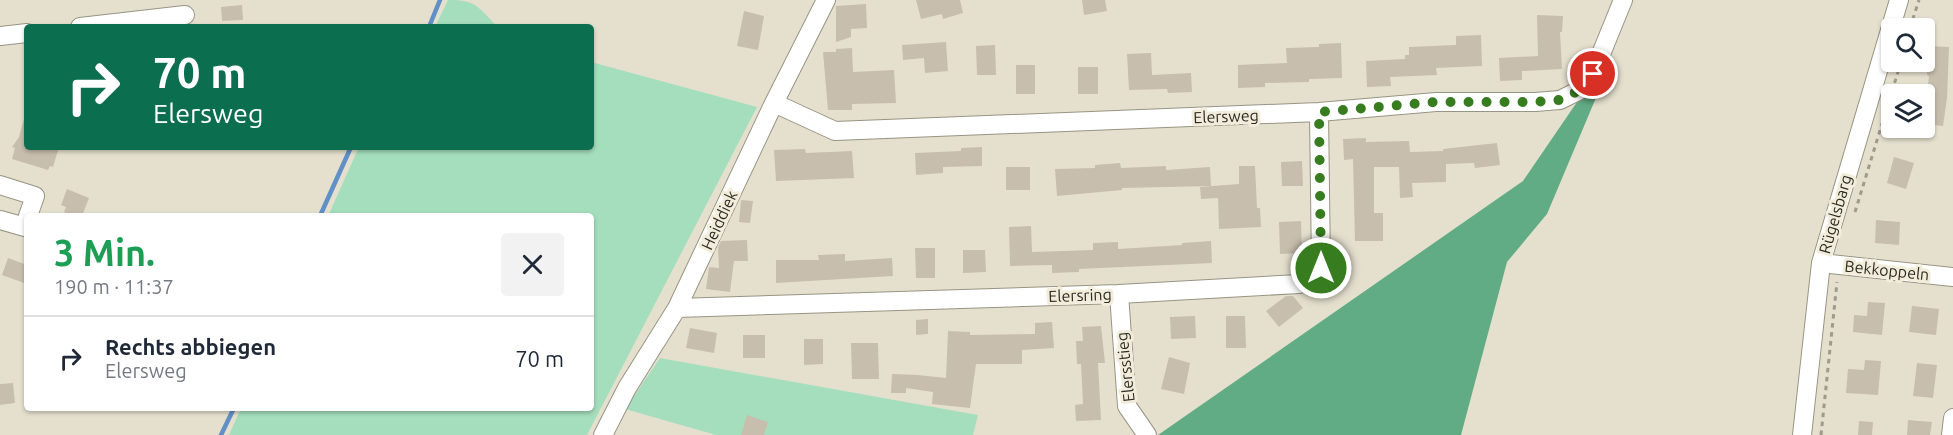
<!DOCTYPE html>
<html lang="de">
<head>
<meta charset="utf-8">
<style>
	body { margin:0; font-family:Ubuntu,sans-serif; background:#f2f2f3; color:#1f2937; height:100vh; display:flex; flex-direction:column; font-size:22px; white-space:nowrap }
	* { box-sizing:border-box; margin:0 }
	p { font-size:20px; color:#747a83 }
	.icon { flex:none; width:33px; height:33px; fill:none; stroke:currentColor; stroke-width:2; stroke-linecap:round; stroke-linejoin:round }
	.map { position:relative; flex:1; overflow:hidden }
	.side { position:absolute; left:24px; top:213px; width:570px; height:198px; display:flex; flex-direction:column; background:#fff; border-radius:6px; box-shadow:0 2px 4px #0004 }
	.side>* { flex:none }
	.guide { position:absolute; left:24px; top:24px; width:570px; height:126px; border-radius:6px; box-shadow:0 2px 4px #0004; background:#0b6e4f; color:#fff; overflow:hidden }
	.buttons { position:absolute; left:1881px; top:18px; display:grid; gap:12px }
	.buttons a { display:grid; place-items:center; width:54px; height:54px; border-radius:6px; background:#fff; box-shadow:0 2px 4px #0004; font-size:30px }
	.pin { position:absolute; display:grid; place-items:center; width:51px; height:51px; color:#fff; margin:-26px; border:3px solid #fff; border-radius:50%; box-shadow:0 2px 6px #0007 }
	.me { position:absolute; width:66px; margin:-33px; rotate:0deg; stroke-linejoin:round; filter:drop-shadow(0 0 4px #0008) }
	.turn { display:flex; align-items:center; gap:21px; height:126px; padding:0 30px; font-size:27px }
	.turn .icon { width:78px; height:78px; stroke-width:2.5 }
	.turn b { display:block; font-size:42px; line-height:51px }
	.round { display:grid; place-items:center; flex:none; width:63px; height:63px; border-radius:6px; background:#f2f2f3 }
	.head { display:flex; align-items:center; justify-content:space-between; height:102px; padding:0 30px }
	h1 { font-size:36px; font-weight:600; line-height:45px; color:#1e9e55 }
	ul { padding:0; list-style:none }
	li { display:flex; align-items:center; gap:18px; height:84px; padding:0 30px; border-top:2px solid #e0e1e3 }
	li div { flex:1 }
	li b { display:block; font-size:22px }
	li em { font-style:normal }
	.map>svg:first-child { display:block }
</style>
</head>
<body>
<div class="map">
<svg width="1953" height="435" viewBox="0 0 1953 435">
	<rect width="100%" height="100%" fill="#e5e0ce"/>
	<path fill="#a5debd" d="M448,0C478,0 477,7 498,27H435Z
		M591,62L757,107L587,435H229L241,408H591V216H328L359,147H591Z
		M660,358L978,415L973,435H716L625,409Z"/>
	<path fill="#61ac84" d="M1588,86L1598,93L1547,214L1507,262L1461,435H1158L1523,181Z"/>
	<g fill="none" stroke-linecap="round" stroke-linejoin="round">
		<path stroke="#6190c6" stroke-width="4.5" d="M429,27L440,0
			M320,216L351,147
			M221,435L234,408"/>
	</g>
	<path fill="#c8beae" d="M916,0H960L963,13L943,19L942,14L921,19Z
		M1082,0H1105L1107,11L1084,15Z
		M866,4L867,28L851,29V37L836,42V6Z
		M242,5L243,20L222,21L221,7Z
		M744,11L764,16L758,50L737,46Z
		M1537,15L1563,16L1562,32H1560L1562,69L1522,71V80L1500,81L1499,58L1538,56Z
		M1481,35L1482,66L1436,68L1437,75L1390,77L1391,86L1367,87L1366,61L1405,59V55H1409V47L1456,45V36Z
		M946,42L948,71L925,73L924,58L903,60L902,45Z
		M1341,43L1342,78L1309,79V82L1265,83V87L1238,88V65L1287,63L1286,48L1319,47V44Z
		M995,45L996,75H977L976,46Z
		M1928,46L1949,47L1947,98L1943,126L1924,124L1929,76L1927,75Z
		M852,48L853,72L894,70L896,103L852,104V110H828L823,52H836V49Z
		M1151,53L1152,75L1191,73L1192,92L1168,93L1167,89L1129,90L1127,54Z
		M1016,65H1035V94H1016Z
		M1078,67H1098V94H1078Z
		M24,119L27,120V147H59L53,167L50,166L48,170L12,159L15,148L12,147L19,137Z
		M1366,138V142L1409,141L1410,152L1443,151V149L1497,143L1500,165L1475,168L1474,163L1446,164V182L1412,183L1413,197L1400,198L1399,167H1374V213H1383V241H1355L1353,159L1344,160L1343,139Z
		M982,147V166L943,167V173L916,175L915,153L961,151V148Z
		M805,149L806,153L852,151L854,178L776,181L774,150Z
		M1894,157L1914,163L1906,189L1887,183Z
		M1302,161L1303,186H1282L1281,162Z
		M1120,163L1121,168L1166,166V170L1210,167L1211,186L1122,188V190L1057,196L1055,169L1095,168V165Z
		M1239,166H1255L1257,208H1260L1261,227L1219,229L1218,198L1201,199L1200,187L1239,184Z
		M1006,167H1030V190H1006Z
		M67,189L89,198L82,216H73L64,212L66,207L61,205Z
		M741,200L753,201L750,223L739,222Z
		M1876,220L1900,222L1899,245L1875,243Z
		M1301,221L1302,253L1280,254L1279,222Z
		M1031,226L1032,252L1093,250V243L1118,242V249L1182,245V243L1211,241L1212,263L1079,269V272L1052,273V265L1010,266L1009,227Z
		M747,240L748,261H734L730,292L706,289L709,267L719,268L718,247L721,241Z
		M915,248H935V278H916Z
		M963,250H985L986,272L963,273Z
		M845,254V261L892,258L893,276L776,283V260H819L818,255Z
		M8,258L27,265V284L2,275Z
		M1286,296H1293L1303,308L1279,327L1266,311Z
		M1868,302L1885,303L1882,335L1853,332L1854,315L1867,316Z
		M1912,306L1939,309L1936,335L1909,332Z
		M1195,316L1196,338L1171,339L1170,317Z
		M1226,316H1245L1246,348H1226Z
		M928,319V334L916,335V320Z
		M1052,322L1054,348L1022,350V364H976L970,408L932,404L933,392L906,388V393H891L892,374L918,375L946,378L948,331L970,332V335L1035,334V323Z
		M1101,326L1105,363H1098L1101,420L1076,421L1075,405L1083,404L1081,364H1077L1076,341H1083L1082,327Z
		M690,328L717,333L714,353L686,348Z
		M743,335H765V358H743Z
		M804,339H823V364L804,365Z
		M851,343H878L879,379H852Z
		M1169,357L1190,363L1184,394L1161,389Z
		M1865,360L1881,361L1878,395L1846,393L1848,369L1864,370Z
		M1917,363L1937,365L1933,398L1913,396Z
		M13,383L15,403L0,405V384Z
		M747,415L768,422L764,435H741Z
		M1908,420L1932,422L1930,435H1907Z
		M1859,421L1873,422L1872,435H1858Z"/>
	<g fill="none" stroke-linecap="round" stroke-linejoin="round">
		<g stroke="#989483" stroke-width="20">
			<path id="minor" d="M80,27L185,15
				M0,36L27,33
				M774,103L835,131L1319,112L1436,102H1535L1560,100L1588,86L1623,0
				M0,185L35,196L28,216
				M0,220L25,227L27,220
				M1821,263L1953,277
				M1119,294L1127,406L1147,435
				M677,308L1119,294L1299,284L1312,281L1321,268L1319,112
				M603,435L627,388L677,308L774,103L826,0
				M1802,435L1821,263L1899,0
				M1951,435L1953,418"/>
		</g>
		<path stroke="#9e9a8c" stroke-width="3" stroke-dasharray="4.5 4.5" stroke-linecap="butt" d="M1910,28L1919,0
			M1855,212L1901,62
			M1821,435L1837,282"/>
		<use href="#minor" stroke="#fff" stroke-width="18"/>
	</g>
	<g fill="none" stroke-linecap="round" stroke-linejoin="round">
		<path stroke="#377d20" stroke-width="10" stroke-dasharray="0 18" d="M1321,268L1319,112L1436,102H1535L1560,100L1588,86L1593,74"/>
	</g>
	<g text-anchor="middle" stroke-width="6" stroke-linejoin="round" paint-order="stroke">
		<g font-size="16" fill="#2c2a23" stroke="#f2eddb">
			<text transform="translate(1226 116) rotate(-2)" y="6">Elersweg</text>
			<text transform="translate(1835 214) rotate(-74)" y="6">Rügelsbarg</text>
			<text transform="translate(719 220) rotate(-65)" y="6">Heiddiek</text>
			<text transform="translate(1887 270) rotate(6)" y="6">Bekkoppeln</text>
			<text transform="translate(1080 295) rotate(-2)" y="6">Elersring</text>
			<text transform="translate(1125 367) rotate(-96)" y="6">Elersstieg</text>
		</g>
	</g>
</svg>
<div class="buttons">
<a><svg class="icon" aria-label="search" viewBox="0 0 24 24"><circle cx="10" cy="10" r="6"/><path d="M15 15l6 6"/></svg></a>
<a><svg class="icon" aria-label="layers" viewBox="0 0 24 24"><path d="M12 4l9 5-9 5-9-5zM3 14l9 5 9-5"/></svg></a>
</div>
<div class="pin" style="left:1593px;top:74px;background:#d93025"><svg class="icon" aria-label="arrive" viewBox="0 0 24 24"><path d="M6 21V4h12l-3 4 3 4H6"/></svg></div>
<svg class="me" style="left:1321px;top:268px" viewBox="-20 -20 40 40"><circle r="17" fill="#377d20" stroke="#fff" stroke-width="3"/><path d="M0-11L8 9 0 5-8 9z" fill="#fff"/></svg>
<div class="guide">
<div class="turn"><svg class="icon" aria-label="right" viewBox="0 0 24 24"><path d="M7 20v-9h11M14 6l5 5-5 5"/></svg><div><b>70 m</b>Elersweg</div></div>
</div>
<section class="side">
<div class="head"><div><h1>3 Min.</h1><p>190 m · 11:37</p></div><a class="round"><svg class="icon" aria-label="close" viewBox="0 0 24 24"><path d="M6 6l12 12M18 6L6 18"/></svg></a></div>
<ul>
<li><svg class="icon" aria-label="right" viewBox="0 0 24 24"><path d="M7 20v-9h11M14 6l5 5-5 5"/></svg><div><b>Rechts abbiegen</b><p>Elersweg</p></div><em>70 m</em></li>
</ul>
</section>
</div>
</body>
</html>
